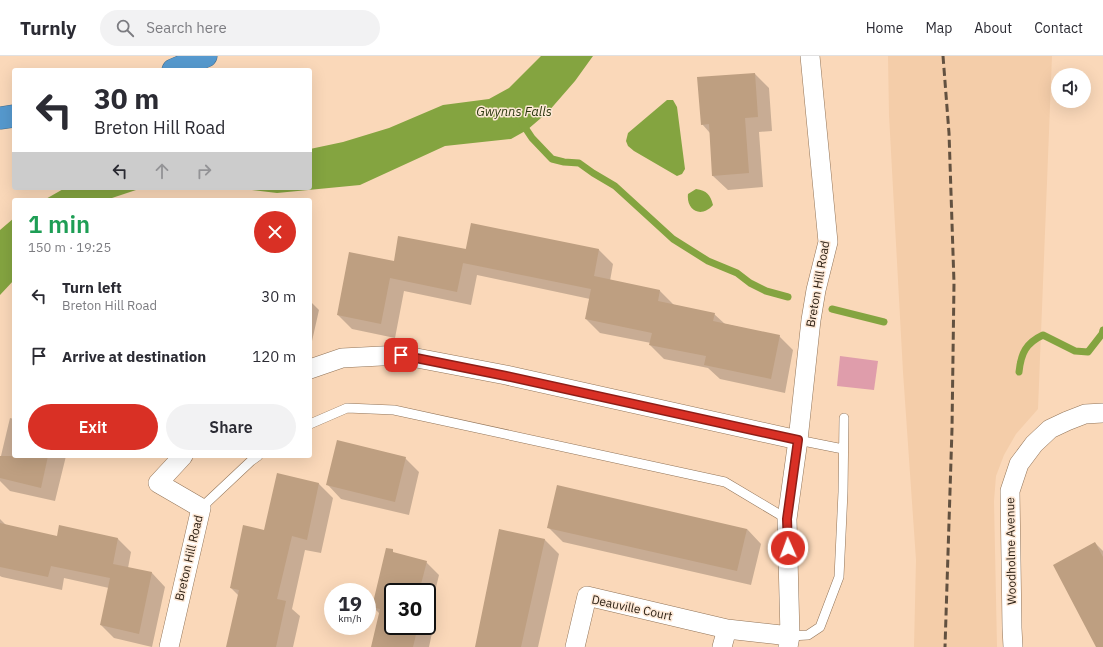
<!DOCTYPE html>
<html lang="en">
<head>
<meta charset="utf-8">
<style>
	body { margin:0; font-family:"IBM Plex Sans",sans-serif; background:#f2f2f3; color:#2b2b33; height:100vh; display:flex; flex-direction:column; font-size:15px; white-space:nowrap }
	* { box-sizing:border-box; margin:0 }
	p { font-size:13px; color:#7c7c81 }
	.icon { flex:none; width:22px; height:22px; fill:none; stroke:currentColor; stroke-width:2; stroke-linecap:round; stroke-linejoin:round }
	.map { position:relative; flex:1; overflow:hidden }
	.side { position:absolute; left:12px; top:142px; width:300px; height:260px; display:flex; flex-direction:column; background:#fff; border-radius:4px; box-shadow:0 4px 16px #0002 }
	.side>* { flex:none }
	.hud { position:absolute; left:12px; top:12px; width:300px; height:122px; border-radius:4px; box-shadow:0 4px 16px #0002; background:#fff; color:#2b2b33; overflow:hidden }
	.buttons { position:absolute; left:1051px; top:12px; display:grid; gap:8px }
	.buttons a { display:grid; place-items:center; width:40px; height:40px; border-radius:50%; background:#fff; box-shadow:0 4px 16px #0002; font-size:20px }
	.speed { position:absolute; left:324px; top:527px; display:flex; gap:8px; font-size:20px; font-weight:700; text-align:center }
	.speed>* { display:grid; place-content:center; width:52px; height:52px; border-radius:50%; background:#fff; box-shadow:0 4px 16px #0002; line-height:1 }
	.speed small { font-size:10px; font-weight:400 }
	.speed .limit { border:2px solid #111; border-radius:6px; background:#fff; color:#111 }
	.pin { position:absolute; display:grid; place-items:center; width:34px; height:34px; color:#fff; margin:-17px; border-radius:8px; box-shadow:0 2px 6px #0006 }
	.me { position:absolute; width:44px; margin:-22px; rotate:358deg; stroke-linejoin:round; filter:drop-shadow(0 0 3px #0008) }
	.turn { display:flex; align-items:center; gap:14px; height:84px; padding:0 16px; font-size:18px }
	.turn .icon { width:52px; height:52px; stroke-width:2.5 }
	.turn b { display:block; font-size:28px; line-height:34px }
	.lanes { display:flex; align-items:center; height:38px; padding:0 16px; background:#0003; justify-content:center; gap:20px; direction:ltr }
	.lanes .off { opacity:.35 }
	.round { display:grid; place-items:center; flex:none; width:42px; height:42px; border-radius:21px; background:#f2f2f3 }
	.summary { display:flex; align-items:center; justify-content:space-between; height:68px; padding:0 16px }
	h1 { font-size:24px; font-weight:600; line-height:30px; color:#1e9e55 }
	.button { display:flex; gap:8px; margin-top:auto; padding:8px 16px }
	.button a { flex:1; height:46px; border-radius:24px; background:#d93025; color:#fff; font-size:16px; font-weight:600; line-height:46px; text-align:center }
	.button a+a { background:#f2f2f3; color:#2b2b33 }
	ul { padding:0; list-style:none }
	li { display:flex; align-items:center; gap:12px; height:60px; padding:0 16px }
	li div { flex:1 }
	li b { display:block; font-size:15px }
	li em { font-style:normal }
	header { display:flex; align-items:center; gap:24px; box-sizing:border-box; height:56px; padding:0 20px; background:#fff; border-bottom:1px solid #e1e1e2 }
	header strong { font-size:19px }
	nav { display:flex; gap:22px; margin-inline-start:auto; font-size:14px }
	.search { width:280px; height:36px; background:#f2f2f3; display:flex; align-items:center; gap:10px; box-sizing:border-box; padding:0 14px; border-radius:22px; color:#7c7c81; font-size:15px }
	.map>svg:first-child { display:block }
</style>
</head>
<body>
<header>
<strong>Turnly</strong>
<div class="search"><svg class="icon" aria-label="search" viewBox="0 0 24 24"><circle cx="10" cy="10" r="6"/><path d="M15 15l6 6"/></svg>Search here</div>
<nav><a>Home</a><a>Map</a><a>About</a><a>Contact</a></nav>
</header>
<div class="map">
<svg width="1103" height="591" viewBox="0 0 1103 591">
	<rect width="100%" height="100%" fill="#fad8b9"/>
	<path fill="#f4cda9" d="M888,0H1052L1038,353L1016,378L1004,399L996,420L994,445L997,591H914L916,504L903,316L889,59Z"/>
	<path fill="#df9dab" d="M840,300L878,305L874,334L837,330Z"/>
	<path fill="#84a440" d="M541,0H593L575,25L548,56L527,74L511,83L445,90L360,129L277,137L236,132H310V93L343,86L389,72L443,49L489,43L509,32Z
		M667,44H673L677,51L685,113L682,118L677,120L634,95L628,90L626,85L628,77Z
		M65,132H142L106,144H44Z
		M696,133C707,135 710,138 713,149C701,163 686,154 688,138Z
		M14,162V224L0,239V174Z"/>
	<path fill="#0003" d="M755,18L769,32L772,75L759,76L763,131L728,134L713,120L710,77L702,68Z
		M465,194H599L613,208L610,225L660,235L674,249L714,258L725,268L779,280L793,294L785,337L720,323L708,312L664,303L650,289L651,287L600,277L586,263L590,243L477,219L471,249L404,235L395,282L352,273L338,259L394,206Z
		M310,245L319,254L310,294Z
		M10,362L14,363V400H66L55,445L10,435L0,425V404Z
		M405,402L419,416L409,459L341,443L327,428Z
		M278,419L319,428L333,442L321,497L305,494L292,553L300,560L293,591H227L239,540L231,532L265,475Z
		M0,463L7,470L58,481L118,483L131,496L128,512L152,517L165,531L152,591L114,582L101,569L109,532L64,522L62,534L2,521L0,520Z
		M549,472L747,473L761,488L751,529L563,486Z
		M500,474L545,484L559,498L538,591H476Z
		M1095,487L1103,495V591H1097Z
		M426,506L439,519L427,568V536H393V570H426L432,577L429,591H372L380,558L373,551Z"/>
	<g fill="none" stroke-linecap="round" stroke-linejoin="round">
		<path stroke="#84a440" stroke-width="7" d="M522,67L532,82L552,103L564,106L579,107L593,117L615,130L673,183L708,205L737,217L750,227L766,235L788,241
			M832,253L884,266
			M1019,316C1021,297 1026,287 1043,279L1075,295L1088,296L1102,278L1103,274"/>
	</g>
	<path fill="#be9f81" d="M755,17L758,61L745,62L749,117L712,120L709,68L701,69L697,21Z
		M471,167L599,193L594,220L660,234L658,245L715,257L713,265L780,279L771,323L704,309L706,300L649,289L652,277L585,263L591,233L463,207Z
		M398,180L466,193L457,236L390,222L381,268L337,259L349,196L394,205Z
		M337,384L406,401L395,446L326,429Z
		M0,400H48L41,432L0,422Z
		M277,417L319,427L307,484L292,480L277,543L286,545L276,591H226L239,534L230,532L243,469L264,474Z
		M557,429L747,473L737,515L547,472Z
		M0,467L57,480L59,469L118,482L113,508L152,516L139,578L100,569L110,522L51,510L48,521L0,511Z
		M499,473L545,483L521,591H475Z
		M1095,486L1103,501V591H1096L1053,509Z
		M386,492L393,493V496L427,505L419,536H393V570H418L413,591H371L380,553L372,551Z"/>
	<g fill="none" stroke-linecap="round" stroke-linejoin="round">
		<g stroke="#927458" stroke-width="10">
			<path id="service" d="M310,368L347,352L394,354L725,426L787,463
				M798,384L843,393
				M201,452L251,405L258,400
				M790,580L808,579L820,571L839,521L843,436L844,362"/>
		</g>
		<g stroke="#927458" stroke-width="20">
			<path id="minor" d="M310,313L342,302L401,299L506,319L798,384
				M169,591L201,452L158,427L183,400
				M575,591L587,540L727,573L790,580
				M722,591L727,573
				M788,591L790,580L787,463L798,384L811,264L816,234L828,186L810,0
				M1013,591L1012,572L1010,435L1019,408L1034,388L1050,373L1067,365L1085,358L1103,357"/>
		</g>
		<g stroke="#476f8d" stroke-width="23">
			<path id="motorway" d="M173,14L206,0
				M0,62L14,60"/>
		</g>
		<use href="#service" stroke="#fff" stroke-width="9"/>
		<use href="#minor" stroke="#fff" stroke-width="19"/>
		<use href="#motorway" stroke="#5699ce" stroke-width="22"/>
		<path stroke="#625140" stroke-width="3" stroke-dasharray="8 4" stroke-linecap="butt" d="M943,0L949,77L954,227L952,373L945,591"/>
	</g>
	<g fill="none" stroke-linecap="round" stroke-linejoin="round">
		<g stroke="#8d1f18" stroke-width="10">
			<path id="route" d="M401,299L506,320L798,384L787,463L788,492"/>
		</g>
		<use href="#route" stroke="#d93025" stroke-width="7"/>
	</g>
	<g text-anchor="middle" stroke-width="3" stroke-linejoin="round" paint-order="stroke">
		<g font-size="12" fill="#2c2014" stroke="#fde8d6">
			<text transform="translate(818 228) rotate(-80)" y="4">Breton Hill Road</text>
			<text transform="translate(1011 495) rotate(-91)" y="4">Woodholme Avenue</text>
			<text transform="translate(189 502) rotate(-77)" y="4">Breton Hill Road</text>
			<text transform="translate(632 552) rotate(12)" y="4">Deauville Court</text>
		</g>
		<g font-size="13" font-style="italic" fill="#2e3a11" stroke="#fde8d6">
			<text x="514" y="60">Gwynns Falls</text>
		</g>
	</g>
</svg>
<div class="buttons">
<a><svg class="icon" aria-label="sound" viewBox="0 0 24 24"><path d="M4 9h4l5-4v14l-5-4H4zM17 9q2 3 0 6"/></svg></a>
</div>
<div class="speed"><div>19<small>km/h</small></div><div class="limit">30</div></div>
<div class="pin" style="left:401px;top:299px;background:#d93025"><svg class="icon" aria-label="arrive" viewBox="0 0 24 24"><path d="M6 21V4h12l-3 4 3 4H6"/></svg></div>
<svg class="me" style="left:788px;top:492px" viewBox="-20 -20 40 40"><circle r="17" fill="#d93025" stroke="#fff" stroke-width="3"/><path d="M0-11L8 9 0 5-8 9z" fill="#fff"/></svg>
<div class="hud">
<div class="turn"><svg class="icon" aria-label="left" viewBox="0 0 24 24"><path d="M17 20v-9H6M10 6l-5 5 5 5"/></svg><div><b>30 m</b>Breton Hill Road</div></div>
<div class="lanes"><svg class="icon" aria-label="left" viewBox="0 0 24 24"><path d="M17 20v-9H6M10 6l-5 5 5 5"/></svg><svg class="icon off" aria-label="ahead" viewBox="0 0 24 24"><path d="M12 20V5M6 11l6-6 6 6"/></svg><svg class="icon off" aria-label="right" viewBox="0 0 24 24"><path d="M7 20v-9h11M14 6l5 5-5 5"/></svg></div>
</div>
<section class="side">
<div class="summary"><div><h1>1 min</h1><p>150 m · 19:25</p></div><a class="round" style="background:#d93025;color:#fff"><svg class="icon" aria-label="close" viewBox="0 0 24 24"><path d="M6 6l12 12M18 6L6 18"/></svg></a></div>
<ul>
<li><svg class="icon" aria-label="left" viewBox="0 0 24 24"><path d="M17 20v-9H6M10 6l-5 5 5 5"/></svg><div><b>Turn left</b><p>Breton Hill Road</p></div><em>30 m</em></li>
<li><svg class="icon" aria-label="arrive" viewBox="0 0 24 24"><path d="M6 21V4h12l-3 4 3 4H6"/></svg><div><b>Arrive at destination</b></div><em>120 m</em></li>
</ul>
<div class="button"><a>Exit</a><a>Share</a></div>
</section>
</div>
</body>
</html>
